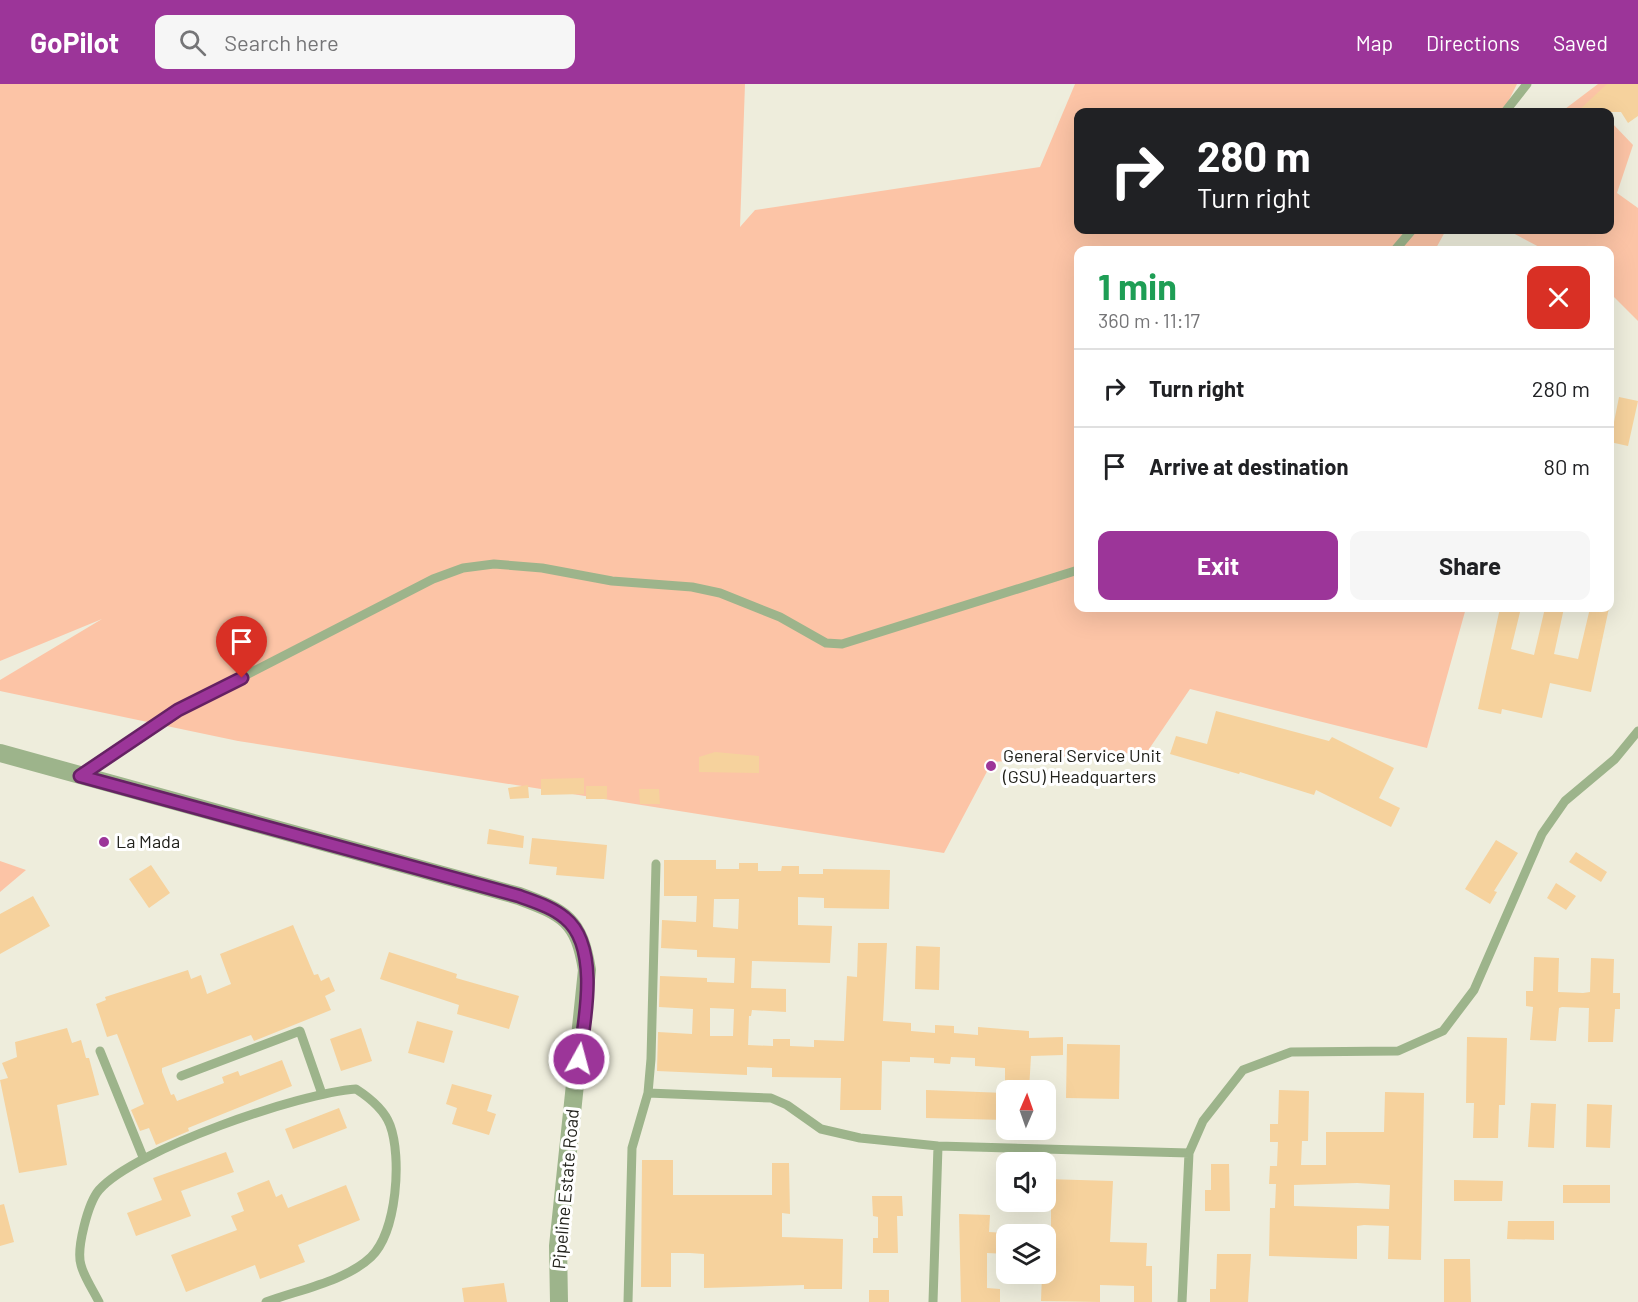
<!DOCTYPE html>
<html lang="en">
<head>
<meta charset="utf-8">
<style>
	body { margin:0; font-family:Barlow,sans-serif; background:#f6f6f6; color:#202124; height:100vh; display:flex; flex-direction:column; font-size:22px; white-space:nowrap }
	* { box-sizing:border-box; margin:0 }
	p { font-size:20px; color:#757577 }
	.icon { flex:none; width:33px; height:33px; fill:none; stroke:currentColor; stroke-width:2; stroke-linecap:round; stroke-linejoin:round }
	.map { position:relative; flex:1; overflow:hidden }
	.panel { position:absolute; left:1074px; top:162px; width:540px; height:366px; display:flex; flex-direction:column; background:#fff; border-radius:12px; box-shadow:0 6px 24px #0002 }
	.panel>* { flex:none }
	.guide { position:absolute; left:1074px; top:24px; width:540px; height:126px; border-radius:12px; box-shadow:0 6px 24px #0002; background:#202124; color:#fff; overflow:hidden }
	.needle { width:39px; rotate:2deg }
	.fabs { position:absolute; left:996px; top:996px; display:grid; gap:12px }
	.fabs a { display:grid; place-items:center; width:60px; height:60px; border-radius:12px; background:#fff; box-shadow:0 6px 24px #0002; font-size:30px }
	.pin { position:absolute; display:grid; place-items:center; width:51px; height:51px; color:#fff; margin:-62px -26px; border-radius:50% 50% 50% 0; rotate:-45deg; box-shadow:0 0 6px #0007 }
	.pin .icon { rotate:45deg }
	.me { position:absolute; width:66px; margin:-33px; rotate:7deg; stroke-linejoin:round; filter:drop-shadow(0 0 4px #0008) }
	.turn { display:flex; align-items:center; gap:21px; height:126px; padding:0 24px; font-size:27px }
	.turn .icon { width:78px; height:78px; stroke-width:2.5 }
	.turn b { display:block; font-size:42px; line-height:51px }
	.round { display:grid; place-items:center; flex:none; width:63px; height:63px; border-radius:12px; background:#f6f6f6 }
	.summary { display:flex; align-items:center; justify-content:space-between; height:102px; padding:0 24px }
	h1 { font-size:36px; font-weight:700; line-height:45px; color:#1e9e55 }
	.primary-button { display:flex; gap:12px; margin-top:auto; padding:12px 24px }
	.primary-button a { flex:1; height:69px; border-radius:12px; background:#9c3599; color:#fff; font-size:24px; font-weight:700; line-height:69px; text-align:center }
	.primary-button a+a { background:#f6f6f6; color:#202124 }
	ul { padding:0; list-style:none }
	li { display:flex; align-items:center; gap:18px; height:78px; padding:0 24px; border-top:2px solid #e0e0e0 }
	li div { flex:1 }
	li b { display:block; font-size:22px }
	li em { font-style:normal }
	header { display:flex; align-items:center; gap:36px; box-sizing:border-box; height:84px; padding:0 30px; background:#9c3599; color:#fff }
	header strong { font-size:28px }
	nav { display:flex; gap:33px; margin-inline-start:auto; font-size:21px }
	.search { width:420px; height:54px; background:#f6f6f6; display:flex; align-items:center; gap:15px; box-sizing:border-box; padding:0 21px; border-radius:12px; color:#757577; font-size:22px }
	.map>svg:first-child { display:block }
</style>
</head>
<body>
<header>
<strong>GoPilot</strong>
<div class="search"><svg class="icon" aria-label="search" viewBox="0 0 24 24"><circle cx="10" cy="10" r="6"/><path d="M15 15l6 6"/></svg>Search here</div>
<nav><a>Map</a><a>Directions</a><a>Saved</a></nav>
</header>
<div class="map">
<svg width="1638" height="1218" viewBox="0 0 1638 1218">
	<rect width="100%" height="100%" fill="#eeeddc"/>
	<path fill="#fcc4a6" d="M0,0H745L740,143L755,126L1040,83L1075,0H1517L1503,28H1078V146H1446L1435,166H1078V524H1466L1427,664L1190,605L1147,668L992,678L944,769L238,657L0,607V596L102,535L0,577Z
		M1598,0H1620L1583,28H1561Z
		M1613,40L1633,61L1617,109L1638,124V237L1610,209V166H1545L1511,148V146H1610V42Z
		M0,777L26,786L0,808Z"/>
	<path fill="#f6d29d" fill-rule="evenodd" d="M1607,0H1638V32L1628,39L1621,28H1577Z
		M1619,313L1638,317L1628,362L1610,358Z
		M1500,524H1521L1511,565L1534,571L1545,524H1564L1554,570L1578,575L1590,524H1609L1591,608L1550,599L1542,634L1502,625L1501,630L1478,625Z
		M1216,627L1329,657L1332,653L1394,684L1379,714L1400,724L1391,743L1316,706L1314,711L1240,688L1239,690L1170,670L1176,652L1207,660Z
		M715,668L759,672V689L699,688V673Z
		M584,694V710L541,711V695Z
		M528,701L529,714L510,715L508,704Z
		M586,702H607V715H586Z
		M639,705H659L660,720H640Z
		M489,745L524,752L523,764L487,760Z
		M532,754L607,761L604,795L556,791L557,783L529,780Z
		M1496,756L1518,769L1494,807L1497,808L1490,820L1465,805Z
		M1576,768L1607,788L1601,798L1569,778Z
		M664,776H716V785H739V779H758V787H781L782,782H799V790H823V785L890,786L889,825L824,824V814L798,813V841L832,842L830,879L752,877L751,904L786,905V928L752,926L751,932H749L748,961L773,962V955H790V962L814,963V956L844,957L847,892L857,893L858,859H887L883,937L911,939V947L935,949V941L954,942V949L978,951V943L1029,947V954L1063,953V971L1031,972L1029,1006H1005V984L975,982V974L951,973L950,980L934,979V974L910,973V978L882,977L881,1026H840L841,994L772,993V984L747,983V991L657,987L658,948L692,950L693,925L659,923L660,892L707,894V898L734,899L735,874L697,873V866L661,864L662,836L696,838L697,812H664ZM714,815H739L738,845L713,843ZM710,924L734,925L733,952H710Z
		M151,781L170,809L149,824L129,795Z
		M1556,799L1576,812L1566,826L1547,814Z
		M33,812L50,842L0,870V830Z
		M293,841L314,891L318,890L321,897L329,893L335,907L325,912L331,926L254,957L251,951L162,984V988L171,1011L174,1010L177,1017L224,999L222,993L238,987L240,992L282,976L292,1002L188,1044L189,1047L156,1061L149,1044L140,1047L131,1026L144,1020L117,950L107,953L96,920L106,916L105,913L188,886L191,895L201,891L207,910L231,900L220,870Z
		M916,862L940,863L939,906L915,905Z
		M389,868L457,890L456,894L519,912L509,945L457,930L459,921L380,895Z
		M1534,873L1559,874L1558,908L1583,909L1590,908L1591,874L1614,875L1613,909H1620V925H1615L1613,958H1588L1589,924L1562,923L1559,924L1556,957L1530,956L1533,923L1526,922V907H1533Z
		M417,937L453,947L444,979L408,969Z
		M67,944L72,959L81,956L86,974H89L99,1011L57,1021L67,1081L19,1089L0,996L8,994L2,979L17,973L15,958Z
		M361,944L372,977L341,987L330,955Z
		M1467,953L1507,954L1505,1021H1499L1498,1054H1473L1474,1019H1466Z
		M1067,960L1120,961L1119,1015L1066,1014Z
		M452,1000L492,1011L487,1027L496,1030L489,1051L452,1040L457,1024L446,1020Z
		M926,1006L1006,1009V1036L926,1034Z
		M1279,1006L1309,1007L1308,1057H1302L1301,1081H1326V1048H1384L1385,1008L1424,1009L1421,1176L1388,1175L1389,1142L1364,1141L1357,1142V1175L1269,1172L1270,1124H1275L1276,1100H1269L1270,1082H1277L1278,1058H1270V1040H1278ZM1357,1099L1390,1101L1389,1125L1294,1122V1101Z
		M1531,1019L1556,1020L1554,1064L1528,1063Z
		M1587,1020L1612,1021L1610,1064L1586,1063Z
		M339,1024L347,1044L293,1065L285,1045Z
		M226,1068L234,1088L181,1107L191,1132L136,1152L127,1129L162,1116L153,1094Z
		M642,1076H673V1111H772V1079H789L790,1130L782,1129V1153L843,1155L842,1205H804V1201L704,1204V1170L690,1169H671V1203H641Z
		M1211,1080H1229L1230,1127H1205V1106H1211Z
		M1046,1095L1113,1097L1110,1158L1147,1159L1146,1182H1152V1218H1134V1202L1100,1201V1218L1041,1217L1042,1190H1046V1150H1051V1115H1046Z
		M269,1096L276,1113L282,1110L288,1124L346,1101L360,1136L298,1161L305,1178L260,1195L255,1181L186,1208L171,1171L237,1146L231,1132L244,1127L237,1109Z
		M1454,1096L1503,1097L1502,1117H1454Z
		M1563,1101H1610V1119H1563Z
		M872,1112H902L903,1132H897L898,1169H873V1154H878V1133L873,1132Z
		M4,1120L14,1158L0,1162V1121Z
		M959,1130L990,1131L989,1148L1006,1149V1170L987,1169V1204L1000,1205V1218H961Z
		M1508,1137H1554V1156L1507,1155Z
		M1217,1170H1251L1248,1218H1210V1205H1216Z
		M1444,1175H1470L1471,1218H1444Z
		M504,1199L507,1218H464L462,1204Z
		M869,1206H889V1218H869Z"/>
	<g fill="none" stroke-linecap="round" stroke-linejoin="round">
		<path stroke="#9db48b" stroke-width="9" d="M1505,28L1527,0
			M1395,166L1412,146
			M82,691L178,626L433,495L463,484L494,480L542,484L612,497L692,503L720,509L780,533L826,559L842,560L1078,486
			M100,967L143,1073
			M181,992L300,947L322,1010
			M648,1009L771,1014L787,1021L821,1045L860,1054L938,1062L1189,1069
			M99,1218C93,1206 84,1193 81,1181C76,1165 88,1119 99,1106C135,1065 300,1009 356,1005C370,1014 384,1025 390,1041C402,1073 397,1148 371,1173C346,1197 298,1206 266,1218
			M628,1218L632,1064L648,1009L651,975L656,780
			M933,1218L938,1062
			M1182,1218L1189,1069L1203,1037L1243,986L1291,968L1398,967L1443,947L1474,906L1542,750L1565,717L1615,675L1638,647"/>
		<path stroke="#9db48b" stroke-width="18" d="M0,669L519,812C565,829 579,836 587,886L558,1162L559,1218"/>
	</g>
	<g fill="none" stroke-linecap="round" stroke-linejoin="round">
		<g stroke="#652263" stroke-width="15">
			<path id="route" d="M242,594L178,626L80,692L519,812C535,818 552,823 565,834C600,862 585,936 579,975"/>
		</g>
		<use href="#route" stroke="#9c3599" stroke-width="10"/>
	</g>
	<g fill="#9c3599" stroke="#fff" stroke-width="2">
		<circle cx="991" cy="682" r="6"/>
		<circle cx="104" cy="758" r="6"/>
	</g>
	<g text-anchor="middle" stroke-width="6" stroke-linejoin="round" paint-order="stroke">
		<g font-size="18" fill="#21211b" stroke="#fff" text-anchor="start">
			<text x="1003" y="678">General Service Unit<tspan x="1003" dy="21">(GSU) Headquarters</tspan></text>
			<text x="116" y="764">La Mada</text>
		</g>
		<g font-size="18" fill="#21211b" stroke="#fff">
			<text transform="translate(566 1105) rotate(-85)" y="6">Pipeline Estate Road</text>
		</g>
	</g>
</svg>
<div class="fabs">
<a><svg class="needle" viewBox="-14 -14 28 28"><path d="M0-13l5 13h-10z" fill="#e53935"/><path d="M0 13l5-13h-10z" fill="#757577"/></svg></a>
<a><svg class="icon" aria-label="sound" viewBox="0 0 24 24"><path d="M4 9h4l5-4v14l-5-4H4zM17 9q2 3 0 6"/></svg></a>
<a><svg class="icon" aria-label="layers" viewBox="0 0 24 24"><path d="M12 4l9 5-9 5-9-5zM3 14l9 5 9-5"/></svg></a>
</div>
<div class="pin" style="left:242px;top:594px;background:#d93025"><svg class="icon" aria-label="arrive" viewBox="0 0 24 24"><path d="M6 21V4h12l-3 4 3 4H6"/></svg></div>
<svg class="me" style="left:579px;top:975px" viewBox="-20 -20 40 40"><circle r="17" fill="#9c3599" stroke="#fff" stroke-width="3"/><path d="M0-11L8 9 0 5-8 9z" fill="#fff"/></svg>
<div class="guide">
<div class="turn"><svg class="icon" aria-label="right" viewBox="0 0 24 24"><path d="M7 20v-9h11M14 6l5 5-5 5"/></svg><div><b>280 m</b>Turn right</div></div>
</div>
<section class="panel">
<div class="summary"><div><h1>1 min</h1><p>360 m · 11:17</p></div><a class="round" style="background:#d93025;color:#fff"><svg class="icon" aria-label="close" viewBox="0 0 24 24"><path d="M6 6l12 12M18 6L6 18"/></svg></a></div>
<ul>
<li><svg class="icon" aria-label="right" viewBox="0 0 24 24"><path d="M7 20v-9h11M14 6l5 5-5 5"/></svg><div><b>Turn right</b></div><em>280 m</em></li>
<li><svg class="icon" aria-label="arrive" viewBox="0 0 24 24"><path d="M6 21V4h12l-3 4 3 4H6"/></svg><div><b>Arrive at destination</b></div><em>80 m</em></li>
</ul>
<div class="primary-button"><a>Exit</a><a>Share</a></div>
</section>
</div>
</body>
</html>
